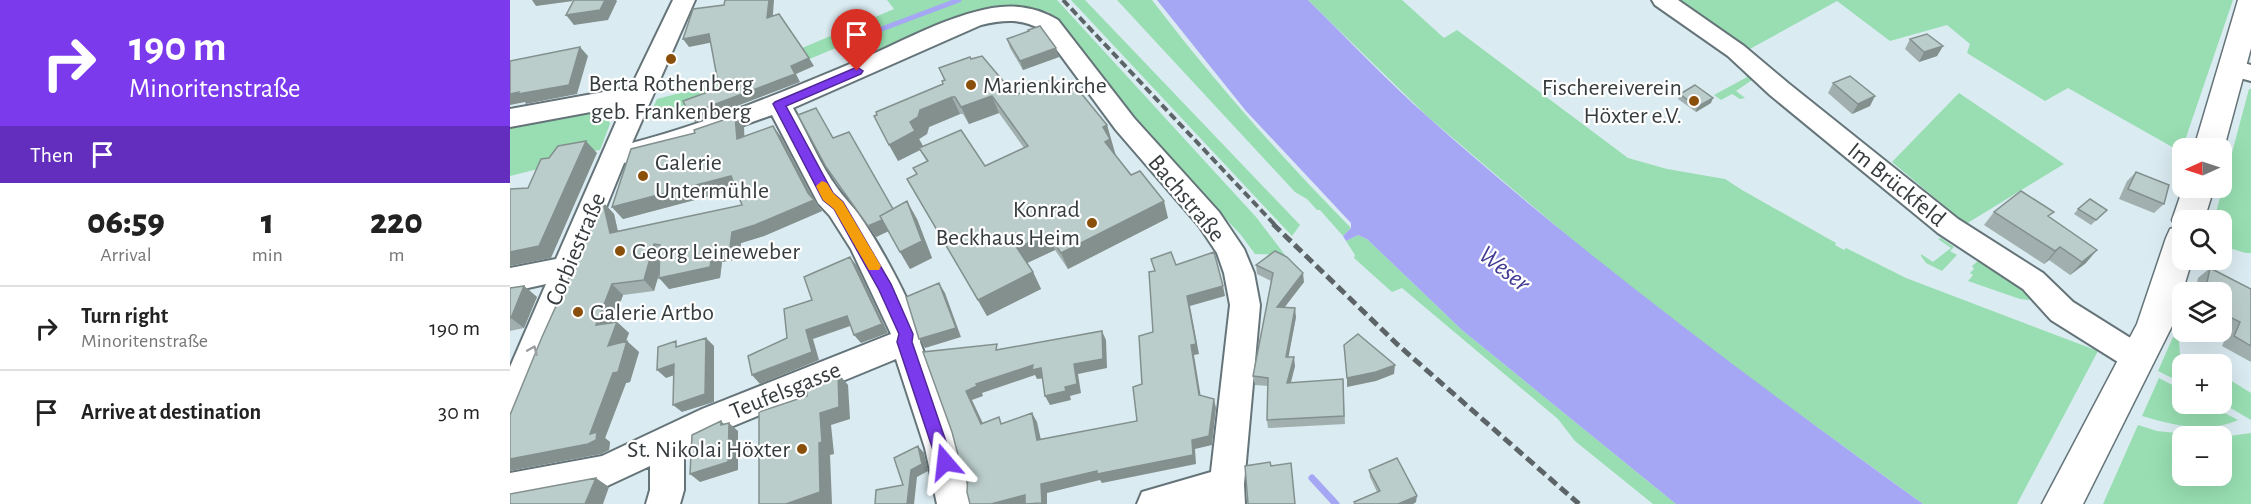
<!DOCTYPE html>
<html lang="en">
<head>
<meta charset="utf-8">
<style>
	body { margin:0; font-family:"Alegreya Sans",sans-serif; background:#f6f6f6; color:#222; height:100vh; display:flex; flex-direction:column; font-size:22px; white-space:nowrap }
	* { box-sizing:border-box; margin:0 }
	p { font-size:20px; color:#767676 }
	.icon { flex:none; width:33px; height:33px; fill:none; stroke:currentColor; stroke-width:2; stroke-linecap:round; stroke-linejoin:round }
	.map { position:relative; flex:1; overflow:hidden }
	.drawer { display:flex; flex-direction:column; background:#fff; width:510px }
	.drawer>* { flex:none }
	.guide { background:#7c3aed; color:#fff; overflow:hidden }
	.needle { width:39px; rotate:267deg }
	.tools { position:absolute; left:1662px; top:138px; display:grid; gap:12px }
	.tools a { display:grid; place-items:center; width:60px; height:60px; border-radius:12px; background:#fff; box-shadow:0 6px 24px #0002; font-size:30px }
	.pin { position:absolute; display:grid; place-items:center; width:51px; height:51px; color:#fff; margin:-62px -26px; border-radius:50% 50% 50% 0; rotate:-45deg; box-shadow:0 0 6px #0007 }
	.pin .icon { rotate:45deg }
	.me { position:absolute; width:66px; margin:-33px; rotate:343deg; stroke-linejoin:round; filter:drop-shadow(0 0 4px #0008) }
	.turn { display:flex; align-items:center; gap:21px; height:126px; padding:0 30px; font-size:27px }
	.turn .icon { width:78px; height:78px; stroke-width:2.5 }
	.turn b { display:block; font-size:42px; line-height:51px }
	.then { display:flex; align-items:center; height:57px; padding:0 30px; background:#0003; gap:12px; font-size:22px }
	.eta { display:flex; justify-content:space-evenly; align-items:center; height:102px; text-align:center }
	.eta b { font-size:36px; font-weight:800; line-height:42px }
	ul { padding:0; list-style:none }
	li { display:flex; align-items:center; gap:18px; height:84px; padding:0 30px; border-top:2px solid #e0e0e0 }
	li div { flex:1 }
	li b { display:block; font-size:22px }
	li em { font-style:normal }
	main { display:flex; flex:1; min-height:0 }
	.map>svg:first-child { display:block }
</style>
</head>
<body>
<main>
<section class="drawer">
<div class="guide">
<div class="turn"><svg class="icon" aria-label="right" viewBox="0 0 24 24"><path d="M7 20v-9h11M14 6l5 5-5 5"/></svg><div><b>190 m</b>Minoritenstraße</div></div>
<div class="then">Then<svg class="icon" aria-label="arrive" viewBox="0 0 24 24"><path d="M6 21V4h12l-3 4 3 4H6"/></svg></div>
</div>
<div class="eta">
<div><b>06:59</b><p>Arrival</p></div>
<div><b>1</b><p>min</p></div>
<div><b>220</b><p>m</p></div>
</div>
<ul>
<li><svg class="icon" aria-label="right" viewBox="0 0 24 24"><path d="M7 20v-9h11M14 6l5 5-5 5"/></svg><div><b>Turn right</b><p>Minoritenstraße</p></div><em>190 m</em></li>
<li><svg class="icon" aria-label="arrive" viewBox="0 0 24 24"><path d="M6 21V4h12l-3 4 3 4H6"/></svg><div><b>Arrive at destination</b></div><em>30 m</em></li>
</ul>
</section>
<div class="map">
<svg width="1741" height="504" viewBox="0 0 1741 504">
	<rect width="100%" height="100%" fill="#daebf1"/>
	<path fill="#98deb2" d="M377,0H547L746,217L775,255L745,254L731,235L638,137L539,12C477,0 428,30 373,55L357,35L218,93L138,119L147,99L212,82L384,9Z
		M561,0H575L790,225L782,236Z
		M607,0H642C703,80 770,156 841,228L833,236L810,210H807L797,199L785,192Z
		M798,0H892L934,38L947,30L1118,158L1157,169L1215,179L1232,190L1326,243L1325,245L1334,250L1336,248L1396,278L1588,351L1507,504H1413L1249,385L1093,266L917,116Z
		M1167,0H1723L1671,152L1558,88L1535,101L1457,53L1460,44L1437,25L1380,41L1327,1L1238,50Z
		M1239,76L1244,77L1252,87L1242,80L1226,91L1235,98L1230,99L1222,94L1211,100L1204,95Z
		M1739,89H1741V253H1736L1712,246V220H1704Z
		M1449,93L1554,164L1456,224L1382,162Z
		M86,112L98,114L100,124L90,150L57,155L28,169L0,176V127Z
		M848,235L857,239L952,330L1166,504H1143L1065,441L1048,419L892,288L882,292L844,258L845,255L836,241Z
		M1431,238L1444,247L1440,251L1447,255L1432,271L1416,263L1411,256V254L1423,262L1441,248L1428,239Z
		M1468,261L1482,267L1523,297L1519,300L1510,299L1458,281L1463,275L1460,273L1464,269L1462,266Z
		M1663,337L1669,340L1672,383L1648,371Z
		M1712,375L1741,393V420L1712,403Z
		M1649,378L1672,390V404H1697L1728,420C1698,434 1663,425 1632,416Z
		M1628,425L1647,431L1695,436H1672V476H1712V437L1741,433V504H1593Z"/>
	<path fill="#a5a7f4" d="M647,0H798C838,39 876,80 918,117C1075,257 1243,381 1413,504H1166L952,330L857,239L848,235L836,241L833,236L841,228V223L736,111Z"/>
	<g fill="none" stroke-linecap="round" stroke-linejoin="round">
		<path stroke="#a5a7f4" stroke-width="5" d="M369,30L449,0"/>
		<path stroke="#a5a7f4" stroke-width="7" d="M802,478L826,504"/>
		<g stroke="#657479" stroke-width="4">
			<path id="minor" d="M163,0H185L122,143C202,122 278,90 354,58C395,40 438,16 482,8C505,4 528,8 548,20L624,118L709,212L734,249L744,273L750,305L734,484L735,504H627L632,492L701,472L720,305L714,273L707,253L689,226L606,130L532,30C512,18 493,20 471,25L283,108C298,134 310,165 328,189C335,199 344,207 351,218C366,239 413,320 410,342L449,448L461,504H427L415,448L386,359L216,429L174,450V490L170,504H136L140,490V466L97,486L0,504V473L92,456L192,409L381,334L341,249L320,216L308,203L262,115L169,148L114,163L16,404L11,414L0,418V367L36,284L0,292V268L46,259L113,106L0,127V109L121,87Z
				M1142,0H1168L1234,46L1278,83L1448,219L1533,273L1563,302L1638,349L1643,358L1638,367L1627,371L1616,367L1541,320L1513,289L1428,233L1260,95L1218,56L1145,5Z
				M1723,60L1741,65V81L1715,74L1711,68L1715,62Z"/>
		</g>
		<g stroke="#657479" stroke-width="3">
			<path id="major" d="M1728,0H1741V48L1714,148L1712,152V148H1684Z
				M1673,188H1704L1694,220H1672V260H1682L1662,326L1573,504H1532L1627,324L1656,238L1660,229L1666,227L1662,220Z"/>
		</g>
		<use href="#minor" fill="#fff" fill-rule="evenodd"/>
		<use href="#major" fill="#fff" fill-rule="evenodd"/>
		<path stroke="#5c6467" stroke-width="4" stroke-dasharray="8 4" stroke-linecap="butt" d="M553,0L765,225"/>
		<path stroke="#5c6467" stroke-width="5" stroke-dasharray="10 5" stroke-linecap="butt" d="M763,224L888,345L1069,504"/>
	</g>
	<path fill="#a1b0af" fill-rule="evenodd" d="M497,39L549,57L513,70L500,48Z
		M1400,39L1433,46L1427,56L1409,62L1395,49Z
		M461,59L505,95L555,92L597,125L605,155L658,218L558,269L545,250L517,263L523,272L531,289L477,316L397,179L407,174L417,162L410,150L388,161L433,84L434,80L429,68ZM489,113L514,148L475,166L413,146L409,139L417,134L419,127L450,114H453L459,124Z
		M1323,83L1360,106L1342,114L1318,93Z
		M1170,94L1201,103L1186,112L1168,99Z
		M225,116L234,127V136L263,126L271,137L303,198L312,211L254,236L231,243L229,259L212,262L210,278L159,289L149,275L144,291L113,295L103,322H107L119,333L116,341L129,352L120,382L116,383L95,438L100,442L99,450L91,454L93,202L104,214L108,232L232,205L226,189L113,219L102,207L185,133Z
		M324,138L383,209L407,219L422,258L400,269L378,231L366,237L316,167Z
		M1626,172L1654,204L1644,213L1609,199L1617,181Z
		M1568,209L1597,210L1581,225L1564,214Z
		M1484,212L1539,217L1576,263L1560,275L1539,260L1534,264L1474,225Z
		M746,265L794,282L774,307L786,317L778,357L785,366L781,383L833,379L835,424L758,428L757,420L758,386L745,385L743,376L761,281L747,274Z
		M1700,268L1741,289V362L1712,346L1718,332L1712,329V292H1685L1688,278Z
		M14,286L27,297L14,328L0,331V287L2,288Z
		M859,470L906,502L903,504H844V502L867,492L860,477Z"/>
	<path fill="#83908e" d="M22,0H62L63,1L26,6Z
		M95,0H106L107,1L98,20L64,25L56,15Z
		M259,0H264L262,27L257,18Z
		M199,34L204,42L179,47L173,39Z
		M1433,46L1427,56L1409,62L1414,52Z
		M70,47L78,56L67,94L16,104L15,102L0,105V94L9,92Z
		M546,48L549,57L513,70L510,61Z
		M299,58L304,66L286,74L290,82L185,122L179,114Z
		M482,96L489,113L459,124L451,107Z
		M1365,96L1360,106L1342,114L1348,104Z
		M442,97L450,114L419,127L417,134L409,139L414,148L388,161L379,145L410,110Z
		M1203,98L1201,103L1186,112L1187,107Z
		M225,116L234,127L235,151L227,139Z
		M597,125L606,156L595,142L593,127Z
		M263,126L271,137L304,200L312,211L254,236L231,243L229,259L212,262L210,278L159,289L149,278L203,251L222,232L298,193Z
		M76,141L87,153L41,258L0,266V252Z
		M221,176L230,188L113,219L102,207Z
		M397,201L407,219L422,258L400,269L390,252Z
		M654,201L658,218L558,269L551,253Z
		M93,202L104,214L111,245L100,233Z
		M385,213L392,225L366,237L358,226Z
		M538,233L545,250L515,264L507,248Z
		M144,244L154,255L144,291L134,280Z
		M1550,247L1539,260L1534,264L1545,251Z
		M1587,250L1576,263L1560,275L1572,262Z
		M340,257L347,266L378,333L351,343L344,335Z
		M523,272L531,289L477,316L468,300Z
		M793,273L794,282L768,316L767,307Z
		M429,283L435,293L451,337L415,348L409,339Z
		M102,284L113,295L98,336L86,325Z
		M14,286L27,297L14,328L1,318Z
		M713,286L715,296L680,306L689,354L684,355L692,404L689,395L681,345L677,296Z
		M785,308L786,317L777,365L776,357Z
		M337,316L343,325L303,339L309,360L250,384L242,375L296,330Z
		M107,322L119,333L110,356L98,346Z
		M592,331L596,340L597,368L568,374L571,393L560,396L561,400L540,405L535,396L555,387L564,364Z
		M196,338L204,346V402L172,412L163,405Z
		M117,341L129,352L120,382L116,383L95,438L100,442L99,450L91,454L0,471V459L80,434L103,373Z
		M784,357L785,366L778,392L777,383Z
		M164,364L173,372L156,378L147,370Z
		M523,365L531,368L536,378L527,379L525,375L472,393L473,396L462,400L477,432L471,424L456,391L466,384Z
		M885,365L884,374L866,381L837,387V378Z
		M328,373L338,385L340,419L321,425L324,454L320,455L322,504H276L310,413Z
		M704,399L706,408L702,445L685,449L686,464L592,483L590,480L537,493V504H530L531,484L682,440Z
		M522,413L527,422L533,449L527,440Z
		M211,421L219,429V423L228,431V470L190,482L180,474L211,425Z
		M408,446L414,453L418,471L407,477L404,504H397L401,470Z
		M458,473L459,483L453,474Z
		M86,478L99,487L93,504H75Z
		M515,495L519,504H481V503Z
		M907,496L906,502L903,504H888Z"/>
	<path fill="#bbcdcb" stroke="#83908e" stroke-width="1.5" d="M64,0H95L90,10L56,15Z
		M215,0H259L257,18L269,14L299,58L281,66L285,74L179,114L173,101L209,88L199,34L173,39L183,9L214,5Z
		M530,26L546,48L510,61L497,39L519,31L518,30Z
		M1417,34L1433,46L1414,52L1400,39Z
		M70,47L59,85L8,94L9,92L0,94V61Z
		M472,56L505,95L544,79L555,92L566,87L597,125L593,127L600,139L595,142L621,175L630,171L654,201L551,253L538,233L507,248L523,272L468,300L397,179L407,174L403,168L418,161L409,148L451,130L475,166L518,146L482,96L451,107L445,97H442L410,110L408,117L400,122L405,131L379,145L364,116L367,115L366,112L433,84L432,81L435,80L429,68L460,57L461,59Z
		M1340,76L1365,96L1348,104L1323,83Z
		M1185,85L1203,98L1187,107L1170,94Z
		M306,108L323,138L339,132L383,209L370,216L372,220L358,226L316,167L288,115Z
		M225,116L227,139L263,126L298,193L304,200L245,225L222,232L220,247L203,251L200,267L149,278L150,245L144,244L134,280L102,284L86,325L107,322L98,346L117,341L108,372L103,373L80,434L87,432L86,440L78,444L0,459V415L32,337L93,202L100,233L232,205L221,176L102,207L121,149L185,133L184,130Z
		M76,141L29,246L0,252V189L18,188L31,159L39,158L48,146Z
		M1626,172L1659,185L1654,204L1618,189Z
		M1511,191L1544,212L1538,216L1587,250L1572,262L1550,247L1545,251L1484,212Z
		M1580,199L1597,210L1586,220L1568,209Z
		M397,201L412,241L390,252L370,216Z
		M765,251L777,257L793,273L767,307L785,308L776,357H784L777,383L833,379L834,416L757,420L758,378L743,376L763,273L746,265Z
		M661,252L666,265L704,252L713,286L677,296L686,344L681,345L689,395L704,399L699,436L682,440L683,455L587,474V471L531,484L532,503L515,504V495L481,504H460L457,492L458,473L453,474L442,432L413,352L487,344L486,350L592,331L593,359L564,364L567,384L555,387L556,391L535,396L531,368L522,370L523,365L466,384L467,386L456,391L471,424L489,417L491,424L522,413L527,440L627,421L623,387L632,384L629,336L643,332L639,272L645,271L641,259Z
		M340,257L372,324L344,335L337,316L296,330L302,352L242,375L238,356L277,338L274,309L302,300L294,277Z
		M1700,268L1741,289V346L1724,336L1730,322L1712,313V292H1695Z
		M429,283L446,328L409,339L396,297Z
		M14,286L1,318H0V288Z
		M848,334L885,365L866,372L837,378L834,345Z
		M196,338L195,394L163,405L164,364L147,370L148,347L166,341V347Z
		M328,373L329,407L310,413L312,442L309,443L310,492L276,504H249V412L297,396V382Z
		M211,421V425L219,423L218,462L180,474L182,435Z
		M408,446L412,464L401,470L397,504H365L366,490L393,485L384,458Z
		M887,458L907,496L888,504H845L844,502L870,491L859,470Z
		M760,462L761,466L781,463L785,504H738L735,466Z
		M86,478L75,504H0V494Z"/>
	<defs><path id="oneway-chevron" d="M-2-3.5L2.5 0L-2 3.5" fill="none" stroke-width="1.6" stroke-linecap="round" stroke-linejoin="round" transform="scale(1.5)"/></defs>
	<use stroke="#9b9e9f" href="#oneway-chevron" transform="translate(23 350) rotate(-67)"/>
	<path fill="#7c3aed" stroke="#51269a" stroke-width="1.5" d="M347,67L353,71L351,74L276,106L323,193L333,202L381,284L403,334L402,342L443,462L441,467L435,469L429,467L427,462L387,342L389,334L369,290L324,209L313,200L263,104L265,102Z"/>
	<path fill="#f59e0b" d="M312,181L317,183L323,193L333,202L371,266L369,270H359L324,209L313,200L306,186Z"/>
	<g fill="#8a4f0a" stroke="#fff" stroke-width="2">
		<circle cx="161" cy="59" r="6"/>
		<circle cx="461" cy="85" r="6"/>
		<circle cx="1184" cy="101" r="6"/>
		<circle cx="133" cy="176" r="6"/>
		<circle cx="582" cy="223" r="6"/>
		<circle cx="110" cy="251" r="6"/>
		<circle cx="68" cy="312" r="6"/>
		<circle cx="292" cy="449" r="6"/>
	</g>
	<g text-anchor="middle" stroke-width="4.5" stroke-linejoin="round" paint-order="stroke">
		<g font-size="24" fill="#373d3f" stroke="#fff" text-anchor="start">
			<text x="161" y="91" text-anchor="middle">Berta Rothenberg<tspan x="161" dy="28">geb. Frankenberg</tspan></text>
			<text x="473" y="93">Marienkirche</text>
			<text x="1172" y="95" text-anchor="end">Fischereiverein<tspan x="1172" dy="28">Höxter e.V.</tspan></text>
			<text x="145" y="170">Galerie<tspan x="145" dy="28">Untermühle</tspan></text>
			<text x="570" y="217" text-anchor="end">Konrad<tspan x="570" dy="28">Beckhaus Heim</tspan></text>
			<text x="122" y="259">Georg Leineweber</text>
			<text x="80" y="320">Galerie Artbo</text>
			<text x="280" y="457" text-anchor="end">St. Nikolai Höxter</text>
		</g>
		<g font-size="24" fill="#373d3f" stroke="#fff">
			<text transform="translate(1387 184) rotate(39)" y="8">Im Brückfeld</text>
			<text transform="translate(677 198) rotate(50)" y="8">Bachstraße</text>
			<text transform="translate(65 249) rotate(-67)" y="8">Corbiestraße</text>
			<text transform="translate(275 390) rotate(-22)" y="8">Teufelsgasse</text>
		</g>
		<g font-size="26" font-style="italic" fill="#423b93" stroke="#fff">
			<text transform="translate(995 268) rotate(38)" y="9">Weser</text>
		</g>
	</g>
</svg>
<div class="tools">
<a><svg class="needle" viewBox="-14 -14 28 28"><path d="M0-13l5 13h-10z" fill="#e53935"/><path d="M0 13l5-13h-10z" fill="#767676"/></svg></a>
<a><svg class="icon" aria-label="search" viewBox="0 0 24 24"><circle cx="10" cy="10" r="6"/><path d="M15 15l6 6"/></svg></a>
<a><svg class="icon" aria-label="layers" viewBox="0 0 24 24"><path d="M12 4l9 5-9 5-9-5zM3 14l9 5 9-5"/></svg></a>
<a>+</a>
<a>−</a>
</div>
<div class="pin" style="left:347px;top:71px;background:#d93025"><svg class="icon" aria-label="arrive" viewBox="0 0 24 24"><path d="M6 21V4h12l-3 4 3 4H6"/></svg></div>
<svg class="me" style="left:435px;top:462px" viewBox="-20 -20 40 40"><path d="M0-17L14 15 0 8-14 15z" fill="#7c3aed" stroke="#fff" stroke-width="4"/></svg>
</div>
</main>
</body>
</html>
